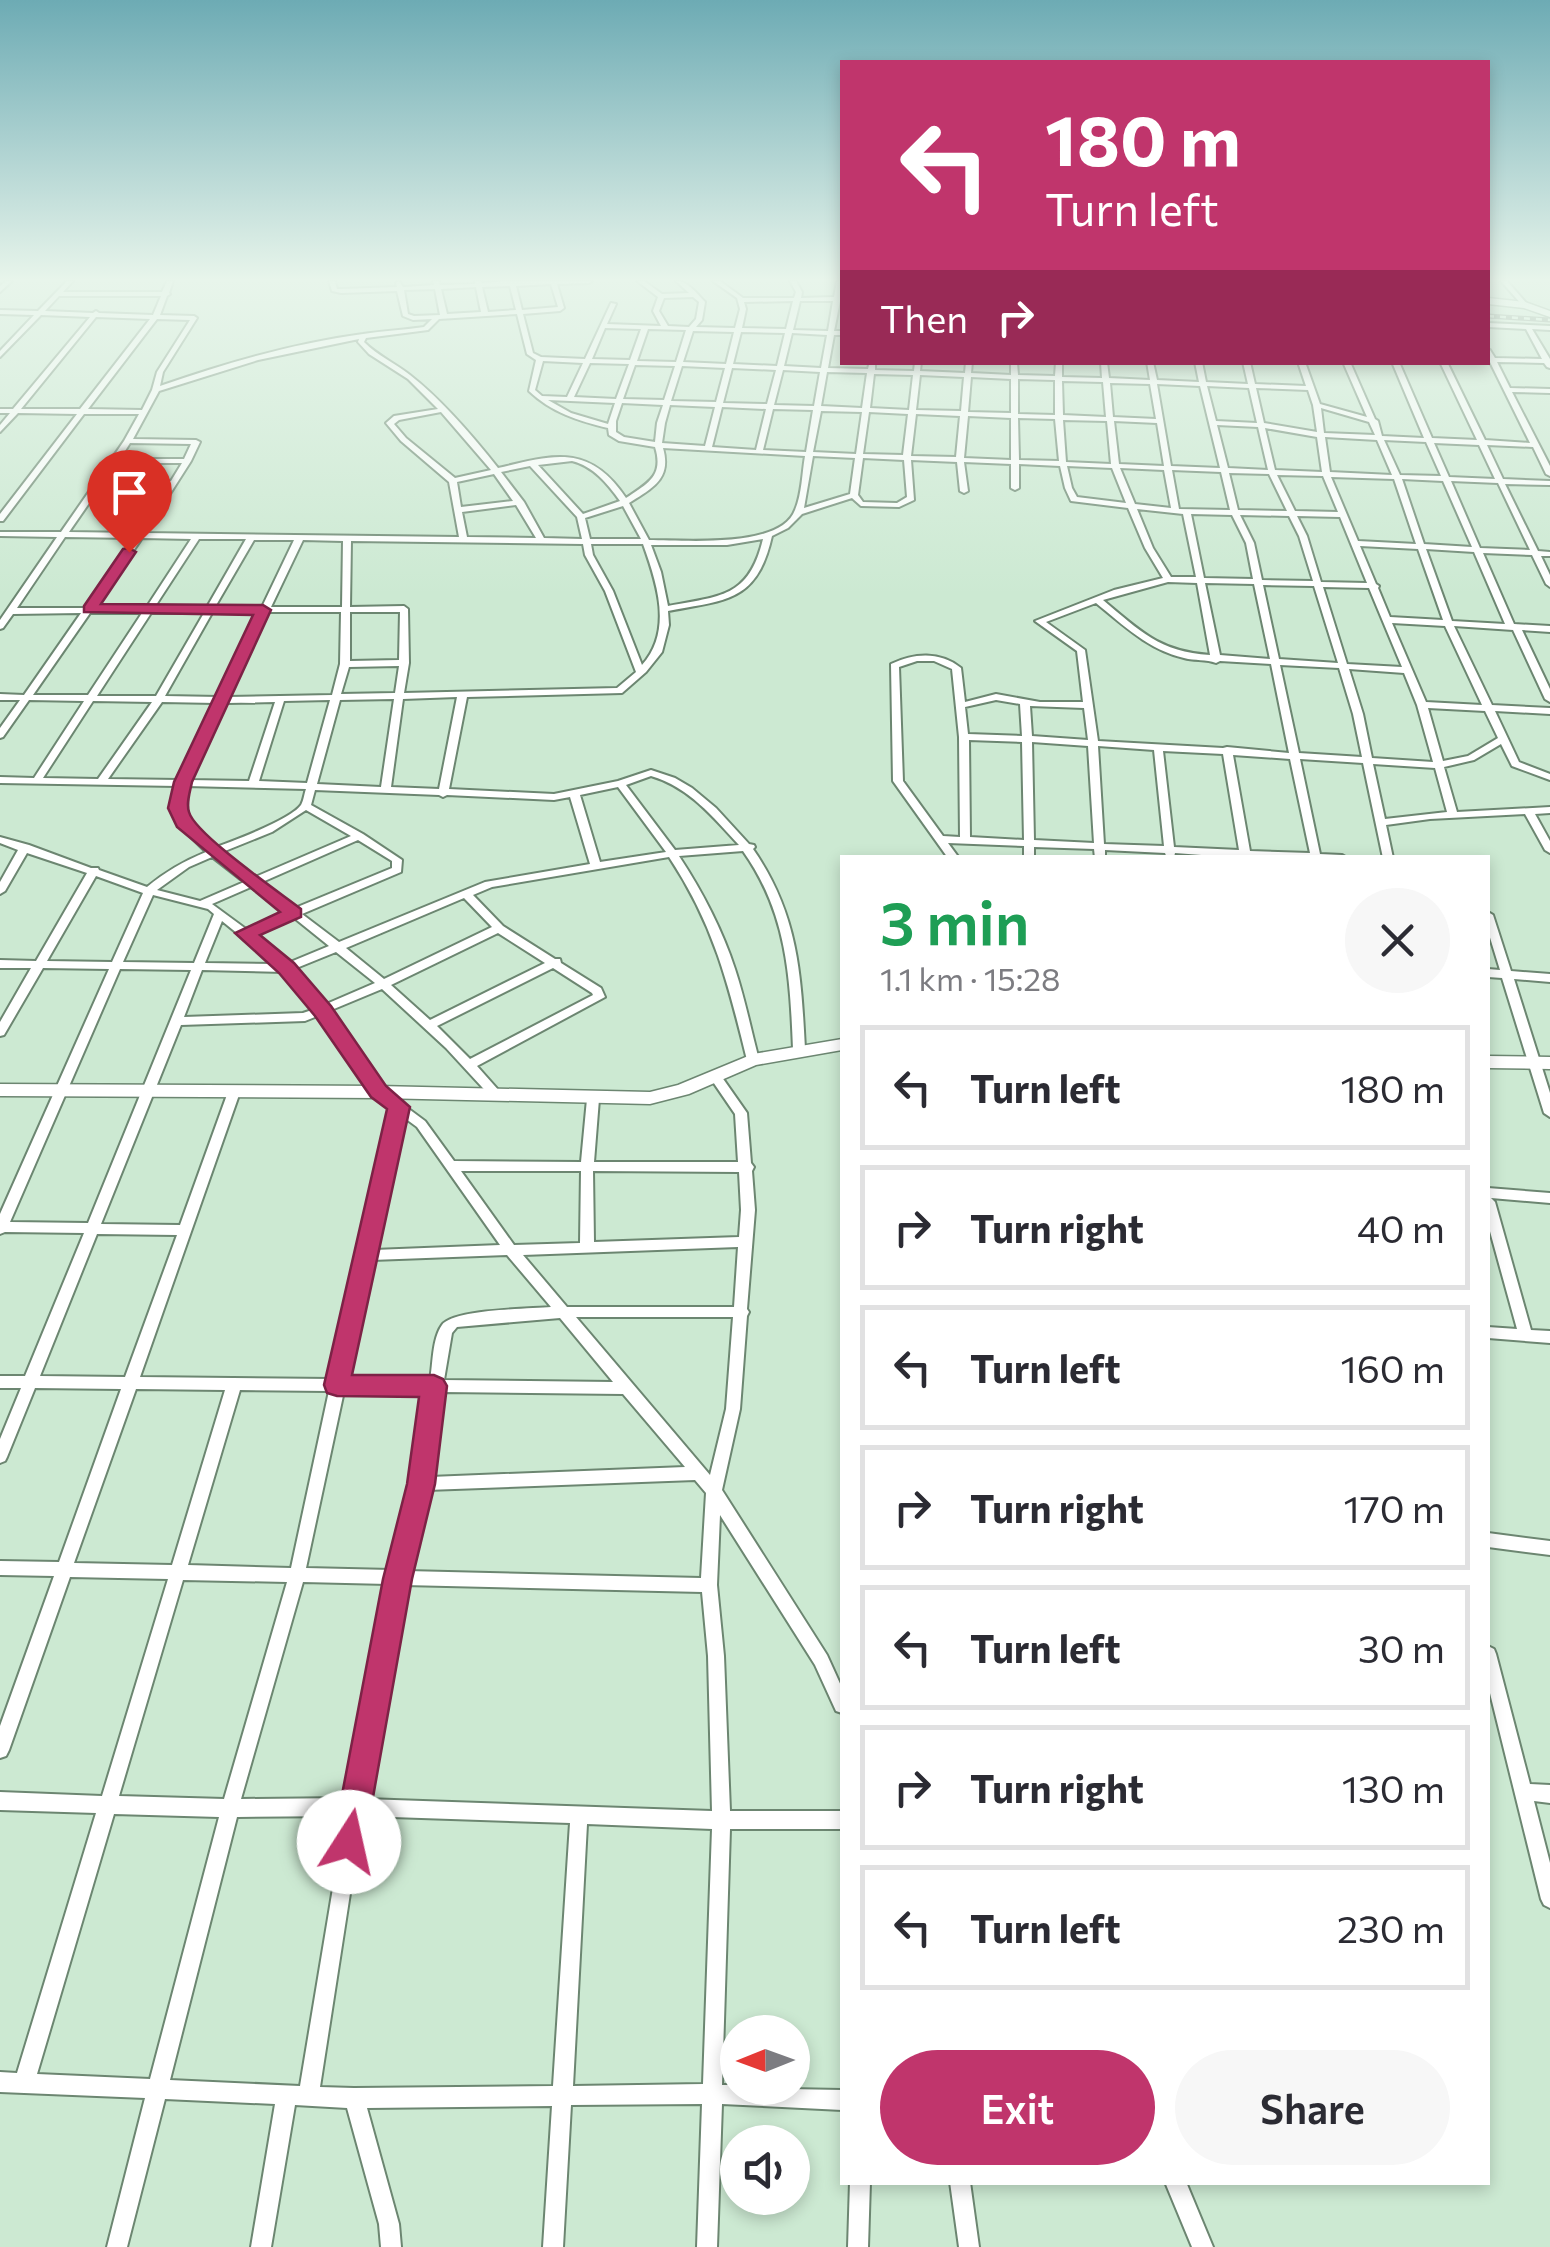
<!DOCTYPE html>
<html lang="en">
<head>
<meta charset="utf-8">
<style>
	body { margin:0; font-family:Commissioner,sans-serif; background:#f7f7f7; color:#2b2b33; height:100vh; display:flex; flex-direction:column; font-size:38px; white-space:nowrap }
	* { box-sizing:border-box; margin:0 }
	p { font-size:32px; color:#7c7c81 }
	.icon { flex:none; width:55px; height:55px; fill:none; stroke:currentColor; stroke-width:2; stroke-linecap:round; stroke-linejoin:round }
	.map { position:relative; flex:1; overflow:hidden }
	.side { position:absolute; left:840px; top:855px; width:650px; height:1330px; display:flex; flex-direction:column; background:#fff; border-radius:0px; box-shadow:0 5px 15px #0003 }
	.side>* { flex:none }
	.hud { position:absolute; left:840px; top:60px; width:650px; height:305px; border-radius:0px; box-shadow:0 5px 15px #0003; background:#c0356c; color:#fff; overflow:hidden }
	.needle { width:65px; rotate:269deg }
	.tools { position:absolute; left:720px; top:2015px; display:grid; gap:20px }
	.tools a { display:grid; place-items:center; width:90px; height:90px; border-radius:50%; background:#fff; box-shadow:0 5px 15px #0003; font-size:50px }
	.pin { position:absolute; display:grid; place-items:center; width:85px; height:85px; color:#fff; margin:-102px -42px; border-radius:50% 50% 50% 0; rotate:-45deg; box-shadow:0 0 10px #0007 }
	.pin .icon { rotate:45deg }
	.me { position:absolute; width:110px; margin:-55px; rotate:10deg; stroke-linejoin:round; filter:drop-shadow(0 0 8px #0008) }
	.turn { display:flex; align-items:center; gap:35px; height:210px; padding:0 40px; font-size:45px }
	.turn .icon { width:130px; height:130px; stroke-width:2.5 }
	.turn b { display:block; font-size:70px; line-height:85px }
	.then { display:flex; align-items:center; height:95px; padding:0 40px; background:#0003; gap:20px; font-size:38px }
	.round { display:grid; place-items:center; flex:none; width:105px; height:105px; border-radius:52px; background:#f7f7f7 }
	.overview { display:flex; align-items:center; justify-content:space-between; height:170px; padding:0 40px }
	h1 { font-size:60px; font-weight:600; line-height:75px; color:#1e9e55 }
	.button { display:flex; gap:20px; margin-top:auto; padding:20px 40px }
	.button a { flex:1; height:115px; border-radius:60px; background:#c0356c; color:#fff; font-size:40px; font-weight:600; line-height:115px; text-align:center }
	.button a+a { background:#f7f7f7; color:#2b2b33 }
	ul { padding:0; list-style:none }
	li { display:flex; align-items:center; gap:30px; height:125px; margin:0 20px 15px; padding:0 20px; border:5px solid #e1e1e2; border-radius:0px }
	li div { flex:1 }
	li b { display:block; font-size:38px }
	li em { font-style:normal }
	.map>svg:first-child { display:block }
</style>
</head>
<body>
<div class="map">
<svg width="1550" height="2247" viewBox="0 0 1550 2247">
	<rect width="100%" height="100%" fill="#cce9d2"/>
	<g fill="none" stroke-linecap="round" stroke-linejoin="round">
		<g stroke="#6c8671" stroke-width="4">
			<path id="street" d="M6,281H12L0,292V286Z
				M67,281H73L63,292H162L167,281H173L169,293L170,294L167,296L160,315L194,316L197,318L163,372L160,386C226,363 295,343 363,334C382,331 404,330 424,327L432,319L413,320L403,316L397,291L341,293L332,291L329,281H335L337,289H341L397,287L396,283L399,281L403,287L434,285L433,281H439L440,285L475,284V281H481L482,283L509,281H592L589,283L557,284L564,308L560,311L523,314L533,353L541,357L585,359L611,303L616,304L607,324L661,326L653,311L658,297L637,281H644L662,294L689,293L676,281C688,281 698,295 705,302L702,320L696,327L735,328L740,309L737,298L713,281H720L743,298H794L796,292L790,281H796L802,292L801,298L834,297L837,281H842L840,297H842V301H840L834,331H842V335H834L828,368L868,369L869,365L872,363L875,365V370L914,371L915,362H921L920,371L965,373L966,362H972L971,373L1011,375V362H1017L1018,375L1055,376L1056,362H1062V377L1102,378L1101,362H1107L1109,378L1150,380L1147,362H1153L1157,380L1199,382L1195,362H1202L1206,382L1248,384L1243,362H1250L1255,384L1306,386L1298,362H1305L1320,404L1367,417L1343,362H1350L1375,419L1378,421L1382,436L1424,438L1392,362H1399L1432,438L1477,440L1440,362H1447L1485,440L1530,443L1490,362H1488V349L1490,350L1495,358L1542,359L1526,329L1488,327V323L1550,326V330L1532,329L1550,359V368L1547,367L1544,363L1497,362L1510,388L1550,389V393L1512,392L1550,466V476L1546,474L1533,447L1487,445L1503,479L1550,481V485L1505,484L1538,551L1550,552V556H1541L1550,575V587L1546,584L1532,555L1483,553L1514,624L1550,626V632L1522,630L1550,689V702L1545,699L1513,630L1454,626L1492,705L1550,708V714L1495,711L1519,762L1550,774V780L1512,766L1501,744L1474,760L1444,767L1457,812L1550,807V813L1535,814L1550,841V853L1545,850L1525,814L1430,819L1386,825L1393,858H1383L1363,763L1300,759L1320,854L1342,855L1347,858H1241L1175,853L1174,857L1167,858L1165,853L1105,850V858H1095L1094,849L1034,847V858H1024V846L948,843L959,858H948L893,781L891,664C914,653 940,651 961,668L965,702L996,694L1040,702H1083L1077,651L1035,621L1114,590L1163,578L1145,548L1128,508L1071,501L1065,488L1060,466L1019,464V488L1015,490L1011,488V464L964,462L968,491L964,493L960,491L957,462L911,460L914,500L899,507L861,506L852,498L802,514L788,528L772,536C757,602 727,600 668,611L669,625L662,652L646,672L622,693L467,697L449,789L554,794L618,781L651,770L675,778L692,788L716,808L749,844L754,845L755,847L753,849C798,914 801,973 805,1049L803,1052H795L793,1049C790,976 787,913 743,851L679,856C702,891 722,929 735,969C745,999 751,1030 759,1060L757,1063L753,1064L747,1060C728,983 714,925 669,857L492,887L473,895L503,926L555,959H560L561,963L601,988L605,997L477,1066L501,1093L503,1096L501,1099H493L446,1048L382,989L329,1011L382,1089L425,1121L454,1161L581,1162L587,1099L593,1095L599,1099L594,1162H738L735,1114L709,1076L711,1073H719L747,1113L751,1163L754,1167L752,1171L755,1210L747,1309L749,1312L747,1316L740,1409L722,1490L827,1655L842,1688V1713L836,1711L815,1665L720,1515L717,1585L724,1656L730,1811H842V1829H730L722,2085H738V2088L842,2090V2110L722,2104L717,2247H697L702,2104L571,2105L563,2247H543L552,2106L367,2108L399,2224L401,2247H381L379,2224L347,2108L295,2105L271,2247H251L275,2104L165,2099L127,2247H107L145,2098L0,2092V2072L17,2073L96,1813L0,1810V1792L102,1796L168,1579L70,1577L9,1750L6,1756L0,1758V1726L54,1576L0,1575V1561L59,1562L121,1389L35,1388L7,1457L5,1461L0,1463V1439L21,1388H0V1376H25L84,1233L5,1232L0,1234V1214L109,969L43,968L4,1035L0,1036V1022L31,968H0V960L36,961L87,873L27,853L5,891L0,894V882L18,850L0,843V837L29,845L91,868H98L99,870L147,887C165,872 184,861 206,852C183,829 170,820 177,786L0,783V777L34,778L84,701L29,700L3,737L0,738V728L20,700H0V694L24,695L81,613L13,614L3,628L0,629V620L57,537L0,536V532H61L95,483V479H98L124,441L139,414H84L3,521H0V514L77,414L18,413L0,432V425L10,413H0V409H13L90,317L41,315L0,357V351L34,315L0,314V310L38,311ZM551,284L558,307L522,310L516,286ZM510,286L516,310L488,312L482,287ZM476,287L481,312L447,314L441,289ZM435,289L440,315L414,316L408,314L404,290ZM59,296H161L153,315L99,313L96,311L93,313L45,311ZM693,297L699,302L696,319L689,327L668,326L659,311L664,298ZM793,301L786,329L742,328L746,309L744,302ZM800,301H833L828,331L793,330ZM517,314L527,354L536,360L529,391C551,412 578,421 608,428L609,435L619,441L655,447C664,476 648,483 626,498C589,443 554,455 498,468C472,435 443,401 410,375C395,363 378,356 364,342L366,338L428,330L439,319ZM96,317L150,319L80,409H21ZM157,319L190,320L157,372L152,390L142,410L88,409ZM605,328L641,329L630,360L592,359ZM648,329L686,330L676,362L637,361ZM693,331L734,332L726,364L683,362ZM741,332L785,333L777,366L733,364ZM792,333L827,335L821,368L784,366ZM359,339L358,342L369,354L408,379L438,409L394,416L386,423L401,441L449,482L459,537L145,533L191,461L200,442L196,440L133,439L159,391L258,360ZM543,361L583,363L567,397L542,396L535,390ZM590,363L629,364L616,399L574,397ZM635,365L675,366L664,400L623,399ZM682,366L725,368L716,402L671,401ZM732,368L776,370L767,404L723,403ZM783,370L820,372L814,406L774,405ZM827,372L867,373L862,408L821,406ZM874,374L913,375L909,410L870,408ZM920,375L964,377L961,411L916,410ZM971,377L1011,379V413L968,412ZM1018,379L1055,380V415L1018,414ZM1062,381L1103,382L1106,417L1063,415ZM1110,383L1150,384L1156,419L1113,417ZM1157,384L1200,386L1220,468L1171,466ZM1207,386L1249,388L1257,423L1216,421ZM1256,388L1308,390L1313,405L1317,432L1264,423ZM548,400L615,403L608,424L571,413ZM622,403L663,405L657,423L655,442L624,437L616,432V421ZM670,405L715,407L705,446L662,443L665,423ZM722,407L766,409L756,450L712,447ZM1321,408L1369,422L1375,435L1324,433ZM773,409L813,410L806,452L763,450ZM821,411L862,412L856,454L813,452ZM441,412L491,470L455,478L406,438L394,424L399,420ZM869,412L908,414L903,455L863,454ZM916,414L960,416L956,457L911,456ZM968,416L1011,418V460L964,458ZM1018,418L1055,419L1059,461L1019,460ZM1063,420L1107,421L1111,464L1066,462ZM1114,421L1157,423L1164,466L1119,464ZM1217,425L1258,427L1268,470L1228,468ZM1265,428L1317,437L1322,472L1275,470ZM1325,437L1377,440L1392,475L1330,472ZM1384,440L1426,442L1441,476L1400,475ZM130,443L191,444L184,459H120ZM1434,443L1479,445L1495,479L1449,477ZM663,448L805,456C802,473 802,494 795,510C781,549 683,540 649,540L629,503C652,488 672,479 663,448ZM813,456L855,458L850,494L804,508ZM863,458L904,460L907,497L897,503L863,502L858,495ZM572,461C593,466 608,484 620,501L583,514L538,465ZM116,463H182L171,481L106,479ZM530,466L577,517L582,539L544,538L524,502L501,472ZM1067,466L1112,468L1126,503L1077,497L1072,488ZM1120,468L1164,470L1171,508L1135,504ZM1172,470L1221,472L1230,510L1179,509ZM1229,473L1269,474L1287,511L1238,510ZM494,474L513,501L461,507L457,482ZM1277,475L1323,476L1338,512L1295,511ZM1331,477L1394,479L1416,544L1358,541ZM1402,479L1443,481L1472,547L1424,544ZM1451,481L1498,483L1530,550L1480,548ZM103,483L168,485L137,533L69,532ZM516,505L536,538L467,537L462,512ZM623,506L641,539H590L585,518ZM1137,509L1183,514L1196,577H1171L1153,548ZM1191,514L1232,515L1246,543L1253,579L1204,578ZM1240,515L1289,516L1299,536L1313,581L1262,580L1254,543ZM1297,516L1340,517L1367,583L1321,582L1307,536ZM65,537L134,538L85,608H17ZM142,538L191,539L146,608H94ZM199,539H246L207,607L154,608ZM763,539C749,598 720,596 668,606L661,572L651,545H727ZM254,540H294L262,607H215ZM303,540L343,541L342,607H271ZM351,541L583,544L585,555L605,591L636,672L617,688L404,693L409,663L408,609L404,606L350,607ZM591,544H643C657,583 673,631 642,665L613,591L593,555ZM1360,546L1418,549L1443,620L1390,617L1378,588L1379,586L1376,584ZM1426,549L1474,552L1505,624L1452,621ZM1168,582L1197,583L1210,655C1160,652 1140,631 1103,600ZM1205,583L1254,584L1270,659L1220,655ZM1263,585L1314,586L1338,663L1279,659ZM1323,587L1369,588L1402,667L1347,664ZM1096,603C1123,625 1149,650 1184,658C1195,661 1206,659 1216,663L1220,661L1271,664L1289,753L1227,747L1223,748L1098,741L1085,650L1046,622ZM260,612L219,697L165,696L212,613ZM268,612H341L340,664L332,695L228,697ZM350,612H400L399,660L350,661ZM90,613H142L88,695H33ZM151,613H204L156,696H97ZM1392,623L1445,626L1482,705L1426,702ZM917,661H934L952,669L959,737L960,837L943,836L903,781L899,667ZM1280,665L1339,668L1353,714L1362,757L1299,753ZM399,666L395,693L341,694L349,667ZM1349,669L1404,673L1417,705L1433,762L1372,758L1363,714ZM457,697L439,789L391,787L403,699ZM394,699L381,787L317,784L340,700ZM330,700L307,783L259,781L284,701ZM996,700L1020,704L1022,736L968,734L965,707ZM93,701L152,702L98,779L43,778ZM162,702L216,703L179,780L108,779ZM275,702L249,781L189,780L226,703ZM1030,706L1084,708L1088,740L1032,736ZM1428,708L1485,711L1498,738L1468,756L1443,761ZM969,740L1022,742L1024,840L970,837ZM1032,742L1088,746L1094,843L1034,840ZM1098,746L1154,750L1164,846L1104,844ZM1163,751L1223,754L1239,850L1174,847ZM1233,755L1290,759L1310,853L1250,851ZM1373,764L1435,768L1447,812L1385,819ZM651,776C689,787 713,817 739,845L675,850L626,785ZM187,786L306,789C304,794 304,800 301,805C290,820 233,841 214,848C192,827 181,819 187,786ZM618,787L666,852L600,862L580,795ZM315,790L439,795L443,797L447,795L554,800L570,797L590,864L485,882L339,942L302,914L401,872L402,860L363,834L311,805ZM306,810L351,836L253,878L220,853L272,832ZM358,840L392,861V868L295,908L260,883ZM212,857L244,882L200,901L157,890L189,867ZM96,876L143,893L112,962L47,961ZM251,887L286,912L246,929L212,904ZM153,895L208,909L214,914L194,963L123,962ZM464,898L492,927L384,979L346,948ZM293,917L329,946L288,963L253,934ZM222,921L275,964L205,963ZM498,933L545,963L430,1020L391,985ZM336,952L375,983L324,1005L294,969ZM553,968L592,993L593,995L470,1059L437,1026ZM120,969L191,970L88,1223L10,1222ZM202,970L284,972L315,1009L303,1013L184,1017ZM320,1015L374,1095L392,1108L332,1379L140,1377L240,1092L234,1088L228,1092L180,1225L101,1224L181,1025L305,1021ZM402,1116L417,1127L500,1245L374,1250ZM461,1171H581L580,1243L514,1245ZM593,1171L739,1172L741,1210L739,1237L594,1242ZM97,1234L177,1235L125,1377L40,1376ZM738,1247L734,1307H567L523,1255ZM507,1255L551,1307C529,1309 454,1309 442,1325C432,1339 433,1364 430,1380L346,1379L372,1260ZM576,1317H733L726,1409L710,1475ZM560,1318L613,1382L444,1380L452,1333L457,1327ZM136,1389L225,1390L172,1565L74,1563ZM240,1390L329,1391L291,1568L188,1565ZM344,1391L428,1392L413,1484L391,1570L306,1568ZM443,1392L623,1394L685,1467L430,1477ZM695,1480L706,1493L701,1578L407,1571L427,1490ZM183,1580L287,1582L224,1799L119,1796ZM303,1582L388,1584L348,1798L241,1799ZM404,1585L702,1592L708,1656L712,1811L365,1799ZM114,1814L219,1817L150,2079L37,2074ZM345,1816L300,2086L170,2080L237,1817ZM362,1816L570,1823L553,2086L354,2088L320,2087ZM587,1824L712,1829L703,2084L573,2086Z
				M1501,281H1507L1527,304V306H1523Z
				M1488,912L1493,915L1511,971L1550,974V982L1514,979L1550,1093V1117L1544,1113L1502,978L1488,977V969L1500,970L1488,931Z
				M1488,1188L1550,1193V1203L1491,1198L1495,1202L1531,1330L1550,1331V1343L1488,1338V1327L1517,1329L1488,1224Z
				M1488,1533L1550,1541V1555L1488,1547Z
				M1488,1646L1494,1649L1496,1654L1530,1784L1550,1785V1803L1534,1801L1550,1863V1908L1544,1905L1541,1899L1488,1685Z
				M850,2182H870L868,2247H848Z
				M950,2182H970L979,2247H959Z
				M1165,2182H1186L1213,2247H1192Z"/>
		</g>
		<g stroke="#6c8671" stroke-width="3">
			<path id="secondary" d="M1488,298L1525,302L1550,311V317L1524,308L1488,304Z
				M842,1039V1050L756,1065L689,1094L650,1104L378,1098L0,1096V1084L378,1086L650,1092L678,1085L753,1054Z
				M1488,1056L1550,1057V1069L1488,1068Z"/>
		</g>
		<use href="#street" fill="#fff" fill-rule="evenodd"/>
		<use href="#secondary" fill="#fff" fill-rule="evenodd"/>
		<g stroke="#657768" stroke-width="5">
			<path id="rail" d="M1488,316L1550,320"/>
		</g>
		<use href="#rail" stroke="#d9f6df" stroke-width="2.5" stroke-dasharray="6" stroke-linecap="butt"/>
	</g>
	<linearGradient id="sky" x2="0" y2="1"><stop stop-color="#6dabb4"/><stop offset="0.47" stop-color="#e8f5eb"/><stop offset="1" stop-color="#e8f5eb" stop-opacity="0"/></linearGradient>
	<rect width="1550" height="595" fill="url(#sky)"/>
	<path fill="#c0356c" stroke="#7d2246" stroke-width="2.5" d="M129,548L136,552L101,604L263,605L271,610L192,782C190,792 186,803 189,812C195,834 279,892 301,909V917L260,935L294,963L331,1006L386,1086L410,1107L352,1375H434L443,1379L447,1386L435,1484L412,1579L365,1842L360,1853L349,1858L338,1853L333,1842L383,1579L407,1484L419,1397L337,1396L327,1393L324,1385L387,1109L371,1097L315,1016L279,973L235,933L280,912L177,827L168,808L174,782L253,615L84,612V606L123,549Z"/>
</svg>
<div class="tools">
<a><svg class="needle" viewBox="-14 -14 28 28"><path d="M0-13l5 13h-10z" fill="#e53935"/><path d="M0 13l5-13h-10z" fill="#7c7c81"/></svg></a>
<a><svg class="icon" aria-label="sound" viewBox="0 0 24 24"><path d="M4 9h4l5-4v14l-5-4H4zM17 9q2 3 0 6"/></svg></a>
</div>
<div class="pin" style="left:129px;top:552px;background:#d93025"><svg class="icon" aria-label="arrive" viewBox="0 0 24 24"><path d="M6 21V4h12l-3 4 3 4H6"/></svg></div>
<svg class="me" style="left:349px;top:1842px" viewBox="-20 -20 40 40"><circle r="19" fill="#fff"/><path d="M0-13L10 11 0 6-10 11z" fill="#c0356c"/></svg>
<div class="hud">
<div class="turn"><svg class="icon" aria-label="left" viewBox="0 0 24 24"><path d="M17 20v-9H6M10 6l-5 5 5 5"/></svg><div><b>180 m</b>Turn left</div></div>
<div class="then">Then<svg class="icon" aria-label="right" viewBox="0 0 24 24"><path d="M7 20v-9h11M14 6l5 5-5 5"/></svg></div>
</div>
<section class="side">
<div class="overview"><div><h1>3 min</h1><p>1.1 km · 15:28</p></div><a class="round"><svg class="icon" aria-label="close" viewBox="0 0 24 24"><path d="M6 6l12 12M18 6L6 18"/></svg></a></div>
<ul>
<li><svg class="icon" aria-label="left" viewBox="0 0 24 24"><path d="M17 20v-9H6M10 6l-5 5 5 5"/></svg><div><b>Turn left</b></div><em>180 m</em></li>
<li><svg class="icon" aria-label="right" viewBox="0 0 24 24"><path d="M7 20v-9h11M14 6l5 5-5 5"/></svg><div><b>Turn right</b></div><em>40 m</em></li>
<li><svg class="icon" aria-label="left" viewBox="0 0 24 24"><path d="M17 20v-9H6M10 6l-5 5 5 5"/></svg><div><b>Turn left</b></div><em>160 m</em></li>
<li><svg class="icon" aria-label="right" viewBox="0 0 24 24"><path d="M7 20v-9h11M14 6l5 5-5 5"/></svg><div><b>Turn right</b></div><em>170 m</em></li>
<li><svg class="icon" aria-label="left" viewBox="0 0 24 24"><path d="M17 20v-9H6M10 6l-5 5 5 5"/></svg><div><b>Turn left</b></div><em>30 m</em></li>
<li><svg class="icon" aria-label="right" viewBox="0 0 24 24"><path d="M7 20v-9h11M14 6l5 5-5 5"/></svg><div><b>Turn right</b></div><em>130 m</em></li>
<li><svg class="icon" aria-label="left" viewBox="0 0 24 24"><path d="M17 20v-9H6M10 6l-5 5 5 5"/></svg><div><b>Turn left</b></div><em>230 m</em></li>
</ul>
<div class="button"><a>Exit</a><a>Share</a></div>
</section>
</div>
</body>
</html>
